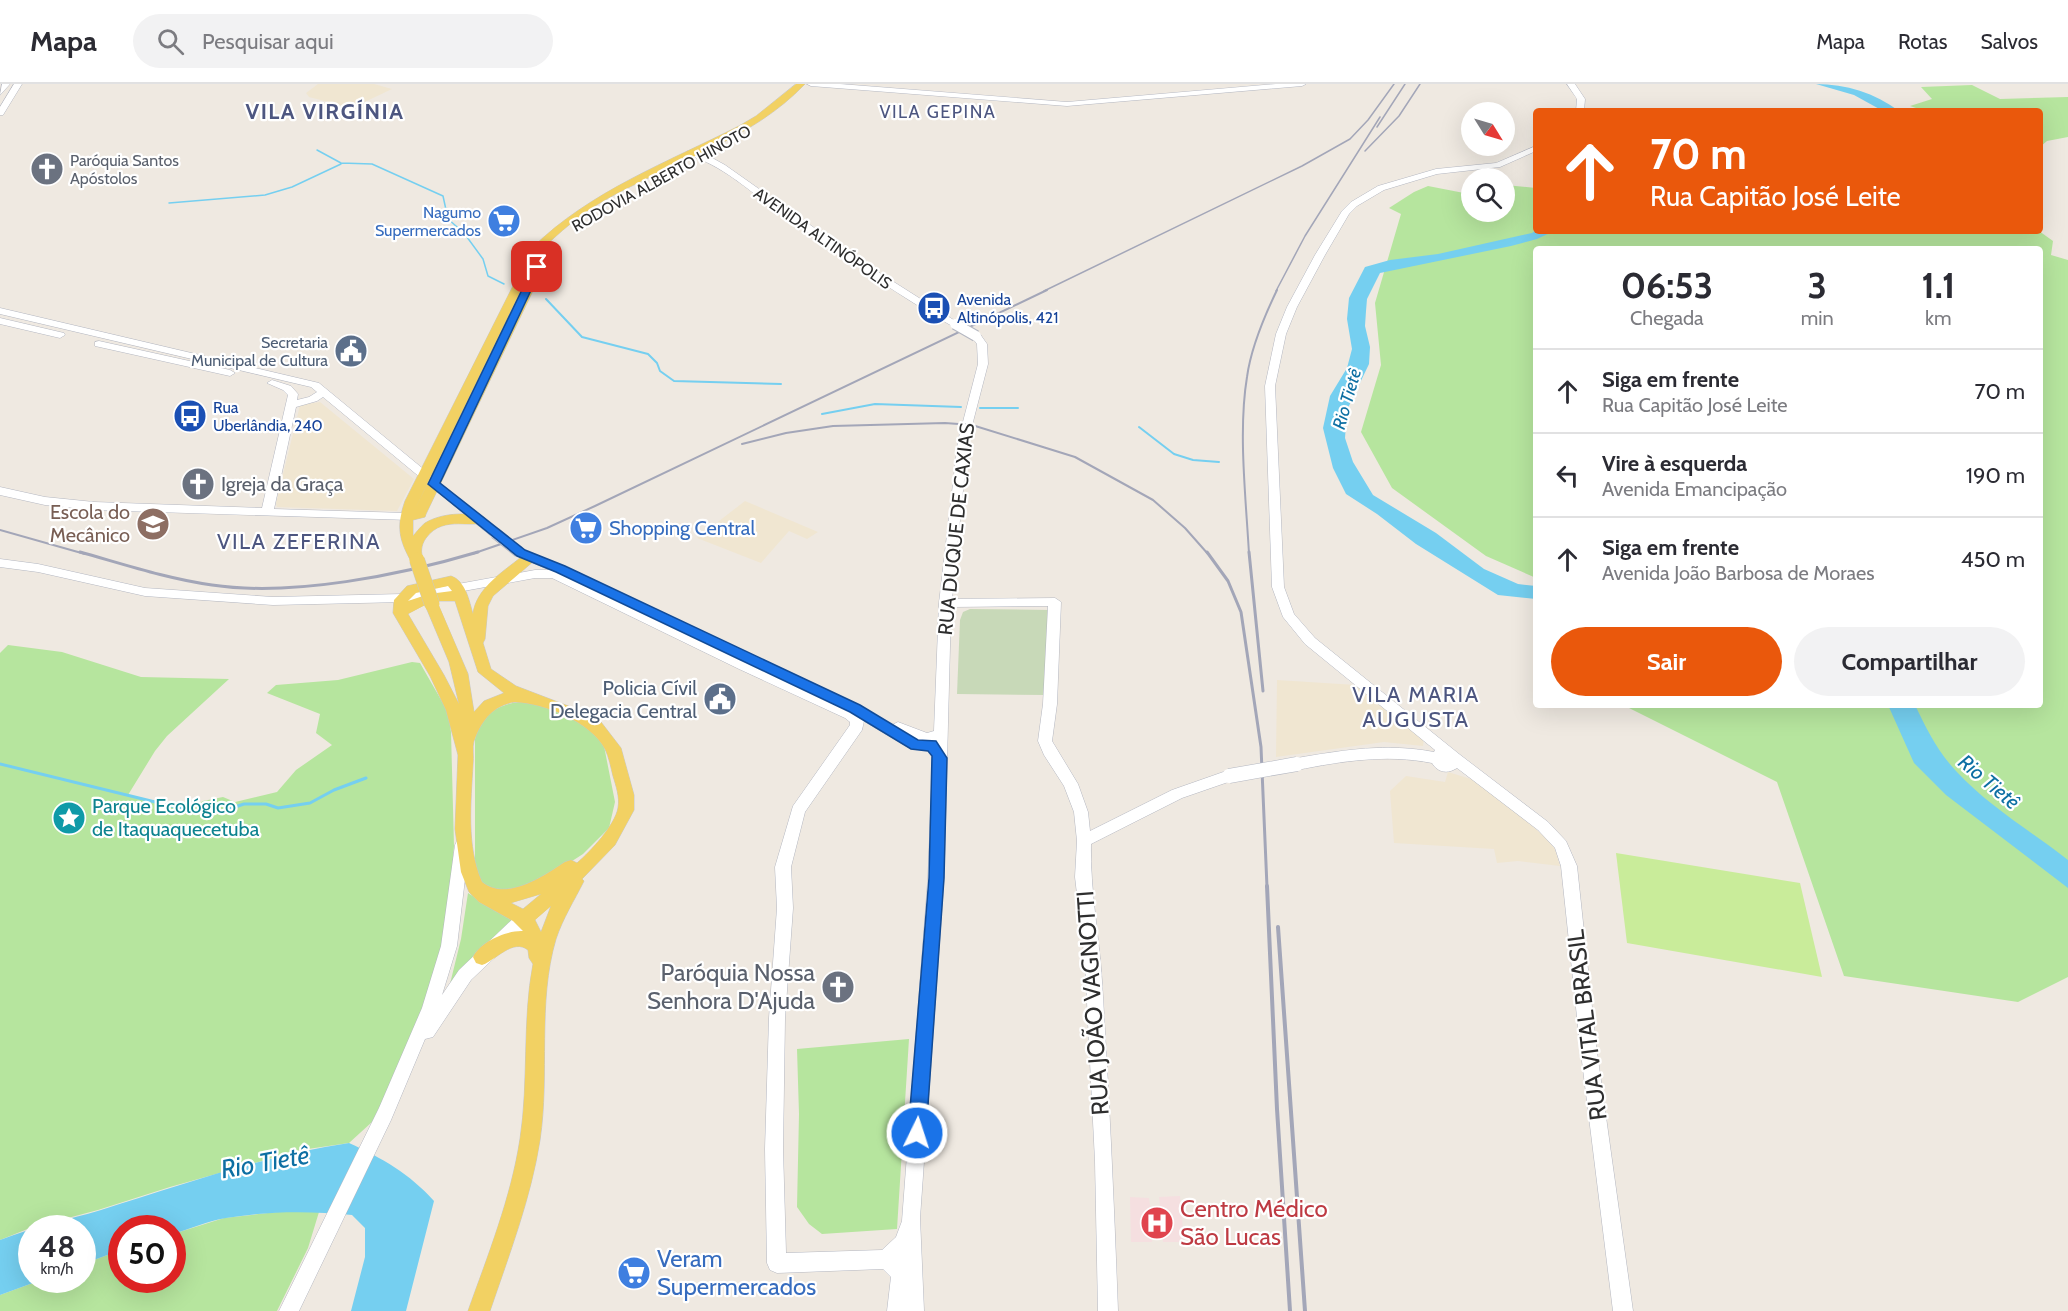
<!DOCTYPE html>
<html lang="pt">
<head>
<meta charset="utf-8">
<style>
	body { margin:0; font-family:Cabin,sans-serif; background:#f2f2f3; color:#2b2b33; height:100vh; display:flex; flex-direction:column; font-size:22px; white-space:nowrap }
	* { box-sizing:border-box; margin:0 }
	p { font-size:20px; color:#7c7c81 }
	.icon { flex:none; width:33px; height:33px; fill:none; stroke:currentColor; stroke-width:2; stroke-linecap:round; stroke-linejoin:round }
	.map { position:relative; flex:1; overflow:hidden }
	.panel { position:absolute; left:1533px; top:162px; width:510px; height:462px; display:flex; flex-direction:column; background:#fff; border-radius:6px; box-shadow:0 6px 24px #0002 }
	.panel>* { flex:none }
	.hud { position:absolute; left:1533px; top:24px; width:510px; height:126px; border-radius:6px; box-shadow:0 6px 24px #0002; background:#ea580c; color:#fff; overflow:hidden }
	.needle { width:39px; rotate:127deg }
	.fabs { position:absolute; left:1461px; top:18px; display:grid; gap:12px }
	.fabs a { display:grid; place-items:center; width:54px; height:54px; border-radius:50%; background:#fff; box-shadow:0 6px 24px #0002; font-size:30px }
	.speed { position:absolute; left:18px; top:1131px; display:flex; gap:12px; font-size:30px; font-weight:700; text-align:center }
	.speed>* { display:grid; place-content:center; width:78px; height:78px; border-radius:50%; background:#fff; box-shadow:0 6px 24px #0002; line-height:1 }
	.speed small { font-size:15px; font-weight:400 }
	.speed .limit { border:9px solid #d22; background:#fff; color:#111 }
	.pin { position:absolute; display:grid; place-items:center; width:51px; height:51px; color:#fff; margin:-26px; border-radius:12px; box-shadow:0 3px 9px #0006 }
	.me { position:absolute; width:66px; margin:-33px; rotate:4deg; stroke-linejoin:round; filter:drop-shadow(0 0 4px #0008) }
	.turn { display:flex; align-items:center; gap:21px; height:126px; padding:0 18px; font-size:27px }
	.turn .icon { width:78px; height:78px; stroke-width:2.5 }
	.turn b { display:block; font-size:42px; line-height:51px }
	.eta { display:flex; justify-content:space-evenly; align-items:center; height:102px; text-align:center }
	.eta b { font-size:36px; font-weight:700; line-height:42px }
	.action { display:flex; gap:12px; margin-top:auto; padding:12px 18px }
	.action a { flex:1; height:69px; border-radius:36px; background:#ea580c; color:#fff; font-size:24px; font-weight:700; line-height:69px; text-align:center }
	.action a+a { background:#f2f2f3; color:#2b2b33 }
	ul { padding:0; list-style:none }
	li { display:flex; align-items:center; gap:18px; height:84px; padding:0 18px; border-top:2px solid #e1e1e2 }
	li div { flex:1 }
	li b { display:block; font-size:22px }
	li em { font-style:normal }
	header { display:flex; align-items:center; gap:36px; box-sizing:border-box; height:84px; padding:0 30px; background:#fff; border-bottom:2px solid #e1e1e2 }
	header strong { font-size:28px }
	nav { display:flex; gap:33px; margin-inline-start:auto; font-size:21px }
	.search { width:420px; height:54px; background:#f2f2f3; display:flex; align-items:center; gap:15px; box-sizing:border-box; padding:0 21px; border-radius:33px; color:#7c7c81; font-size:22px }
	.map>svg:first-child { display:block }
</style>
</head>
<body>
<header>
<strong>Mapa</strong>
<div class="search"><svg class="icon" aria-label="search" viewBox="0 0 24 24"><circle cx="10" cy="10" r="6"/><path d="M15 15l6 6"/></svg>Pesquisar aqui</div>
<nav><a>Mapa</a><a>Rotas</a><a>Salvos</a></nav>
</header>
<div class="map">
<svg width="2068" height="1227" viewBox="0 0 2068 1227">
	<rect width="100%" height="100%" fill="#efe9e1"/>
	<path fill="#f0e6d1" d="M318,0H374L392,5L352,24L309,13L306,9Z
		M320,318L414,395L397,427L277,423L276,419L300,321Z
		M745,417L818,448L807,455L789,447L761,479L697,454Z
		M1277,596L1356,601L1424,654L1423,662L1384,658L1276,673Z
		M1448,688L1474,696L1522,732L1554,762L1560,782L1518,777L1497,779L1494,765L1394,759L1390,707L1406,692L1445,698Z"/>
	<path fill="#f5dfe0" d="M1180,1112L1184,1158H1163L1162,1148L1153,1146L1152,1158H1131L1130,1113L1149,1114L1151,1129L1161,1131L1159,1113Z"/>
	<path fill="#b6e59e" d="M1972,1L2000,15L2068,13V53L2047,57L2040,63V27H1925L1910,22L1932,15L1921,3Z
		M1471,100L1472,128H1504L1505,101L1536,104V147H2039L2053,157L2051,171L2068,176V893L2018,918L1844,892L1777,698L1623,621H2040V165H1536V494L1486,472L1392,404L1361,348L1381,281L1375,219L1401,130L1389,124L1414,108L1428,102L1464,109Z
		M8,561L62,568L141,593L229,595L167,652L155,667L128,711L187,726L203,717L223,713L235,718L277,708L296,686L332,661L316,649L320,630L267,609L276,601L338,596L412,578L420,579L448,628L451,648L454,762L451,802L447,840L438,880L407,968L372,1038L349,1059L301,1066L170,1103L98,1126L30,1144L0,1156V569Z
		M528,617L590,641L604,662L615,718L609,744L583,770L538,799L506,811L482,800L475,784V655C482,627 501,619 528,617Z
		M468,809L479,816L521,835L448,908L461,855Z
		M909,955L897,1145L822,1150L809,1140L797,1123L799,1030L797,965Z
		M277,1128H319L308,1164L277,1227H0V1211L41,1196H82L83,1180L121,1166L122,1196H172L173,1150L224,1134Z"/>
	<path fill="#c8d9b8" d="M970,525L1051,526L1046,611L957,610L960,536L963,528Z"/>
	<path fill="#c9ec9a" d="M1616,769L1800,799L1822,893L1627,859Z"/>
	<path fill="#75cff0" d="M1816,0C1846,0 1875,9 1899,27H1883L1854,11Z
		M1536,146L1554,147L1537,155L1511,162L1380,189L1367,215L1366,227L1365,242L1370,263L1369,280L1347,326L1345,354L1353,378L1373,411L1436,449L1484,485L1518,500L1536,502V515L1498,511L1416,460L1377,430L1346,410L1333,384L1323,344L1330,312L1347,284L1352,265L1347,235L1349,214L1365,183L1390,176L1438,170L1532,149Z
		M1888,621H1915C1926,644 1938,668 1956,687C1988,722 2031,747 2068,776V804L1946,711L1914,679Z
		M349,1059C382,1074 410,1090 434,1117L406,1227H351L365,1173V1144L352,1131C310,1127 268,1127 226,1134C208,1137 190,1145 173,1150L172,1144H122L121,1166L83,1180L82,1144H32V1196H41L0,1211V1156C33,1143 67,1136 101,1126C183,1100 264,1072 349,1059Z"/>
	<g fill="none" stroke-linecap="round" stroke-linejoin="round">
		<path stroke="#75cff0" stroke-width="1.5" d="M317,66L341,79L372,80L443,112L448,135L464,149L483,175L488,192L504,200
			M169,119L265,111L292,103L341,80"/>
		<path stroke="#75cff0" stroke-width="2" d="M546,215L582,253L648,270L657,279L660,287L674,297L781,300
			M980,324H1018
			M822,330L875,320L961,323
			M1139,343L1174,370L1193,376L1219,378"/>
		<path stroke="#75cff0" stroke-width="3" d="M0,680L196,728H220L244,720H266L278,724L310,719L334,706L366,694"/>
		<g stroke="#b4b7c1" stroke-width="1">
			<path id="secondary" d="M2,0H10L0,11Z
				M14,0H22L3,31H0V23Z
				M807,0H840L1067,18L1276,0H1306L1302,2L1067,22L811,2Z
				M1567,0H1575L1585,15L1584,27H1576L1577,15Z
				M1536,62V67L1500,83L1437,90L1384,106L1357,122L1349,130L1325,171L1297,223L1286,250L1275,302L1284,503L1294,530L1315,554L1459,670L1548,738L1566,757L1577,782L1596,961L1633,1227H1613L1580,961L1561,782L1555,764L1538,746L1457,684C1448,690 1438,689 1432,679C1386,670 1343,677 1297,686L1292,684L1290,680L1292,676L1297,674C1344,666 1387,659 1434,668L1435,666L1305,560L1283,533L1272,503L1265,302L1276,250L1287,223L1315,171L1342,127L1351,118L1378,102L1436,85L1496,79Z
				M688,67L705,70L725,81L864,179L960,240L952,242C891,207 834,166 776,126C748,106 722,81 688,71Z
				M0,224L319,299L501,449L495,453L491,452L323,313L317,317L296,323L274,425L406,429L412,433L410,436L94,426L45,421L0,411V403L45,413L94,418L262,424L288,311L283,306L267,299L272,296L291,302L298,310L297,316L309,313L317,308L311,303L0,230Z
				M0,234L64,249L65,251L60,254L0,240Z
				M976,249L980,250L987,260L988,280L968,357L952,515L1055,514L1061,518L1057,620L1052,657L1078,700L1088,728L1090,747L1172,706L1229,686L1234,688L1236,692L1234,696L1182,714L1091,760C1090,806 1099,851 1102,897C1109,1007 1114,1117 1118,1227H1098L1095,1077L1085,878L1075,793L1077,757L1074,728L1064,702L1044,671L1038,657L1043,620L1048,522L951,523L944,794L920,1134L924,1227H887L891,1193L883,1185L777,1189L770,1186L767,1179L765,1065L769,934L777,824L775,783L793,722L850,641V638L845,634L739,585L552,494H535L403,518L273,521L145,512L38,488L0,483V475L38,480L145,504L273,513L403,510L535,486H550L515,471L513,468L519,464L566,483L568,486L564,490L749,579L841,620L847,616L892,641L898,638L927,649L934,647L939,519L958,357L978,280L977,260L971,252ZM864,637L911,665L933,666L928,794L902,1137L896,1153L882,1166L786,1169L783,1065L785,934L793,824L791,783L805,728L862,646Z
				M99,257L230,286L235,289L230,292L95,262V258Z
				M462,755L467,757L469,761L457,862L442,911L459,886L518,830L524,828L530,830L532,835L530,840L471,896L433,953L425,955L391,1036L299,1227H279L379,1024L422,924L441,862L455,761L457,757Z"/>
		</g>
		<g stroke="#c9c9c9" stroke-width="1">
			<path id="primary" d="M796,0H805C752,56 671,79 605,116C580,130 560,148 540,167L414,427L542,167L547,164L552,167L426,430L425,433L413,436V452C415,450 420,443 425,439C442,429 465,428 484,433L486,436C475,447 444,429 426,454C421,461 420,469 424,476L422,479H412C399,456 396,443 405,417L532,164C590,107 668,78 739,42L756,32Z
				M530,469L535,470L537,473L535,476L493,512L488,522L485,555L483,559L491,585L516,602L584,628L601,638L621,664L634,711V726L615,761L582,795L584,797C574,817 563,834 556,855C537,919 550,990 540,1056C531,1114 509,1171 490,1227H468C488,1171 511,1114 520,1055C529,997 522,937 533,880L529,874L528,866C513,854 496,876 482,881L476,879L473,873C480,858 507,846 523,847L513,837L479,818L469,808L461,788L455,745L458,671L446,626L430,592L393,529L394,516L407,502L451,492C466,497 469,517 473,530C476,503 506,486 525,470ZM448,502L452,507L429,510L408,517L416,509ZM437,517H455L478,588L504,609L484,617L474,628L468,590ZM425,521L449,578L459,620L444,591L408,530ZM515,618C544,619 591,638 605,665C609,673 611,684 613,692C616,702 620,713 618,724C615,741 591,767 577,779L571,776L565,778C544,792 506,818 482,798C466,762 471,718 473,680C474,673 472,663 474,657C481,637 493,621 515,618ZM541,810L523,825L511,819ZM551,822L541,848L535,836Z"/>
		</g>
		<use href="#secondary" fill="#fff" fill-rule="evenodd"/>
		<use href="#primary" fill="#f2d163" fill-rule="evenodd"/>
		<path stroke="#a3a6b8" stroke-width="1.5" d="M1377,43L1405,0
			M1365,67L1399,32L1420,0
			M1044,207L1302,82L1350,55L1368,36L1394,0
			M1276,207L1305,152L1380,33"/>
		<path stroke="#a3a6b8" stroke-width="2" d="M742,360L786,349L833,342L945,339L972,341L1075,373L1153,416L1185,444L1208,470
			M0,446L85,470
			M472,470L547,444L595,422L1047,206
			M1249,470C1246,415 1238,347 1247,293C1251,263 1264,233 1277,206"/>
		<path stroke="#a3a6b8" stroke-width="3" d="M80,468C123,480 168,495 212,501C292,513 401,491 478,468
			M1207,468L1228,497L1241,528L1261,663L1267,803
			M1249,468L1263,607"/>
		<path stroke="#a3a6b8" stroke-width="4" d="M1267,802L1277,1025L1290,1227
			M1278,843L1305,1227"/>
		<g stroke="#b4b7c1" stroke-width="12" stroke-linecap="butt">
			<path id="secondary-bridge-far1" d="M955,240L976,252
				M495,449L519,468"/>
		</g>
		<g stroke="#b4b7c1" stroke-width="15" stroke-linecap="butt">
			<path id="secondary-bridge" d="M1229,692L1297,680"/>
		</g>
		<g stroke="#c9c9c9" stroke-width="16" stroke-linecap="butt">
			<path id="primary-bridge" d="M417,476L432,520"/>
		</g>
		<use href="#secondary-bridge-far1" stroke="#fff" stroke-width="10"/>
		<use href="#secondary-bridge" stroke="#fff" stroke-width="14"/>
		<use href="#primary-bridge" stroke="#f2d163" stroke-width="15"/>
	</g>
	<path fill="#1a73e8" stroke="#114b97" stroke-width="1.5" d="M537,180L542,183L440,399L525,466L565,482L860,621L918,656L936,657L947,674L944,794L926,1049L923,1055L917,1058L910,1055L908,1049L929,794L932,672L928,667L911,665L850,628L556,488L517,472L428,400L533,183Z"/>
	<defs>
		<g id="church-disc" transform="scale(1.725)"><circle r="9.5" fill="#6b7280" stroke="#fff"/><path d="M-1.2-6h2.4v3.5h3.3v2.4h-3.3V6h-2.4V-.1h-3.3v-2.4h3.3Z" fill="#fff"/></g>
		<g id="supermarket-disc" transform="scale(1.725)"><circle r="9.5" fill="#3f7fe0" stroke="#fff"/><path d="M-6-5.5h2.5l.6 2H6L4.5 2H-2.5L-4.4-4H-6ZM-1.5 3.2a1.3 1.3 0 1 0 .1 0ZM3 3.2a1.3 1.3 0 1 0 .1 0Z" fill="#fff"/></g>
		<g id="bus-disc" transform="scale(1.725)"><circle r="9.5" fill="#1a4fb4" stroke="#fff"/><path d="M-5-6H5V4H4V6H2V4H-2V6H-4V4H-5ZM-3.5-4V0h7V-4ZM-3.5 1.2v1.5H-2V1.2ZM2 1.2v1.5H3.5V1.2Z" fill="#fff"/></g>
		<g id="civic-disc" transform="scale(1.725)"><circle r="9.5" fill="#5c6f8a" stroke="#fff"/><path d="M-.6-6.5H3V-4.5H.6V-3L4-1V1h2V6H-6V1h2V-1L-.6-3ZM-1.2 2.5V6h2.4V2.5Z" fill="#fff"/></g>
		<g id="university-disc" transform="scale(1.725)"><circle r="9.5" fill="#8d6e63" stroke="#fff"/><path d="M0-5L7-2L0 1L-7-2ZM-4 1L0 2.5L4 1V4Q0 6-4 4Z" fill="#fff"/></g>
		<g id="sight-disc" transform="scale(1.725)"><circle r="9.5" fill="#0f9aa8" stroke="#fff"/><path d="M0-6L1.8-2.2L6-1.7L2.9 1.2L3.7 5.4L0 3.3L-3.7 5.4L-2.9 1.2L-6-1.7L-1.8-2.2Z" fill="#fff"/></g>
		<g id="hospital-disc" transform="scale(1.725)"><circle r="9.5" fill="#e0444e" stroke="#fff"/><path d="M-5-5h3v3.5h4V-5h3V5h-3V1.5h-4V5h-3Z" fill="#fff"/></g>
	</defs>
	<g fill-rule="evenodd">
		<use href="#church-disc" x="47" y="85"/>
		<use href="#supermarket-disc" x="504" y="137"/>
		<use href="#bus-disc" x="934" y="224"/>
		<use href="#civic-disc" x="351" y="267"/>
		<use href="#bus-disc" x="190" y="332"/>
		<use href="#church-disc" x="198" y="400"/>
		<use href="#university-disc" x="153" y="440"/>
		<use href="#supermarket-disc" x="586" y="444"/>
		<use href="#civic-disc" x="720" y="615"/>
		<use href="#sight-disc" x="69" y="734"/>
		<use href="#church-disc" x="838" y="903"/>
		<use href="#hospital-disc" x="1157" y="1139"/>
		<use href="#supermarket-disc" x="634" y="1189"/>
	</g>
	<g text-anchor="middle" stroke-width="4.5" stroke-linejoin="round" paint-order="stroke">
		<g font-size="16" fill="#5b616d" stroke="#fff" text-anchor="start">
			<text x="70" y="82">Paróquia Santos<tspan x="70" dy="18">Apóstolos</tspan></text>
		</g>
		<g font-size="16" fill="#2e2e2e" stroke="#fff">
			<text transform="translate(661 94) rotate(-29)" y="6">RODOVIA ALBERTO HINOTO</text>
			<text transform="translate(823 154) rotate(35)" y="6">AVENIDA ALTINÓPOLIS</text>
		</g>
		<g font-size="16" fill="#366cbe" stroke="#fff" text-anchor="end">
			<text x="481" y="134">Nagumo<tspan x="481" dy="18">Supermercados</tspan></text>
		</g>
		<g font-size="16" fill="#164399" stroke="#fff" text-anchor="start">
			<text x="957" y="221">Avenida<tspan x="957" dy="18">Altinópolis, 421</tspan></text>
			<text x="213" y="329">Rua<tspan x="213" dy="18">Uberlândia, 240</tspan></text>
		</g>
		<g font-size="16" fill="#4e5e75" stroke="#fff" text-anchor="end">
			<text x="328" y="264">Secretaria<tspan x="328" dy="18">Municipal de Cultura</tspan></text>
		</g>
		<g font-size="18" letter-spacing="1.5" fill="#4d5680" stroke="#fff">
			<text x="938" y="34">VILA GEPINA</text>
		</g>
		<g font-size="18" font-style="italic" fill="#0d6fa3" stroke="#fff">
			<text transform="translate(1347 315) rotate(-74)" y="6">Rio Tietê</text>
		</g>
		<g font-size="20" fill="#5b616d" stroke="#fff" text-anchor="start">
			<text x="221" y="407">Igreja da Graça</text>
		</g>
		<g font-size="20" fill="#785e54" stroke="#fff" text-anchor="end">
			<text x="130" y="435">Escola do<tspan x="130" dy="23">Mecânico</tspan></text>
		</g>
		<g font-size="20" fill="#366cbe" stroke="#fff" text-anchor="start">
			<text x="609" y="451">Shopping Central</text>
		</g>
		<g font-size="20" fill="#2e2e2e" stroke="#fff">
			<text transform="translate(956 445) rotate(-84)" y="7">RUA DUQUE DE CAXIAS</text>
		</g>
		<g font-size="20" fill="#4e5e75" stroke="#fff" text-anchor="end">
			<text x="697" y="611">Policia Cívil<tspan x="697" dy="23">Delegacia Central</tspan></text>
		</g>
		<g font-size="20" fill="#0d838f" stroke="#fff" text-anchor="start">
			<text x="92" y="729">Parque Ecológico<tspan x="92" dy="23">de Itaquaquecetuba</tspan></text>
		</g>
		<g font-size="21" font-style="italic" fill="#0d6fa3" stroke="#fff">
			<text transform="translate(1989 698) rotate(40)" y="7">Rio Tietê</text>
		</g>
		<g font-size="22" font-weight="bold" letter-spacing="1.5" fill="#4d5680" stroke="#fff">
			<text x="325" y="35">VILA VIRGÍNIA</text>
		</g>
		<g font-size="22" letter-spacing="1.5" fill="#4d5680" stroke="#fff">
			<text x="299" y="465">VILA ZEFERINA</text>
			<text x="1416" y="618">VILA MARIA<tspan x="1416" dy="25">AUGUSTA</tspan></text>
		</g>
		<g font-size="24" fill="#5b616d" stroke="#fff" text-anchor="end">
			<text x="815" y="897">Paróquia Nossa<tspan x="815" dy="28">Senhora D'Ajuda</tspan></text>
		</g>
		<g font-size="24" fill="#2e2e2e" stroke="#fff">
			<text transform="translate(1093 919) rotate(-94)" y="8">RUA JOÃO VAGNOTTI</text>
			<text transform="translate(1587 941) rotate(-97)" y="8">RUA VITAL BRASIL</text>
		</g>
		<g font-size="24" fill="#be3a42" stroke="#fff" text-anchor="start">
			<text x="1180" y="1133">Centro Médico<tspan x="1180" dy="28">São Lucas</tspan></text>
		</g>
		<g font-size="24" fill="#366cbe" stroke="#fff" text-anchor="start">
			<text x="657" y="1183">Veram<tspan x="657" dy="28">Supermercados</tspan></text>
		</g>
		<g font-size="26" font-style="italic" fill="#0d6fa3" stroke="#fff">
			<text transform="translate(265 1078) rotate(-10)" y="9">Rio Tietê</text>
		</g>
	</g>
</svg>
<div class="fabs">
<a><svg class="needle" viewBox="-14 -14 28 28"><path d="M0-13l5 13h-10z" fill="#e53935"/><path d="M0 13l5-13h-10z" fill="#7c7c81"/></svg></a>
<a><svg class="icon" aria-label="search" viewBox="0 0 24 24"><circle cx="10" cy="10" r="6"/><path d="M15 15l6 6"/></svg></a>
</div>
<div class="speed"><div>48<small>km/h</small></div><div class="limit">50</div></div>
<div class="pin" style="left:537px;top:183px;background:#d93025"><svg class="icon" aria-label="arrive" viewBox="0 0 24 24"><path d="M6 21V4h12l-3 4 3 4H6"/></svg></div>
<svg class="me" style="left:917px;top:1049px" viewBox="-20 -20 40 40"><circle r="17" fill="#1a73e8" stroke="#fff" stroke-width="3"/><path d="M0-11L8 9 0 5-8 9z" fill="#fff"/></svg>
<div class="hud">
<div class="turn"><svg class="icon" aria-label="ahead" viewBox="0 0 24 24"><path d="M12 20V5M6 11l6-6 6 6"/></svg><div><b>70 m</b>Rua Capitão José Leite</div></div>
</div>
<section class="panel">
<div class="eta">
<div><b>06:53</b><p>Chegada</p></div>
<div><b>3</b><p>min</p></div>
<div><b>1.1</b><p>km</p></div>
</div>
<ul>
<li><svg class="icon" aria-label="ahead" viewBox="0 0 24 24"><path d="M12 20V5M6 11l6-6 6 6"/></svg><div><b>Siga em frente</b><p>Rua Capitão José Leite</p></div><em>70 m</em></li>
<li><svg class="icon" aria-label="left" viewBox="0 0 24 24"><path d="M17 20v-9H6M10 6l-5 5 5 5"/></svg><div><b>Vire à esquerda</b><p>Avenida Emancipação</p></div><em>190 m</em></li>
<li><svg class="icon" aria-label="ahead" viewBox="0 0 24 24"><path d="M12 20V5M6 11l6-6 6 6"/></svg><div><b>Siga em frente</b><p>Avenida João Barbosa de Moraes</p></div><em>450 m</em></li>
</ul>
<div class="action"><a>Sair</a><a>Compartilhar</a></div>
</section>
</div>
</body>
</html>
